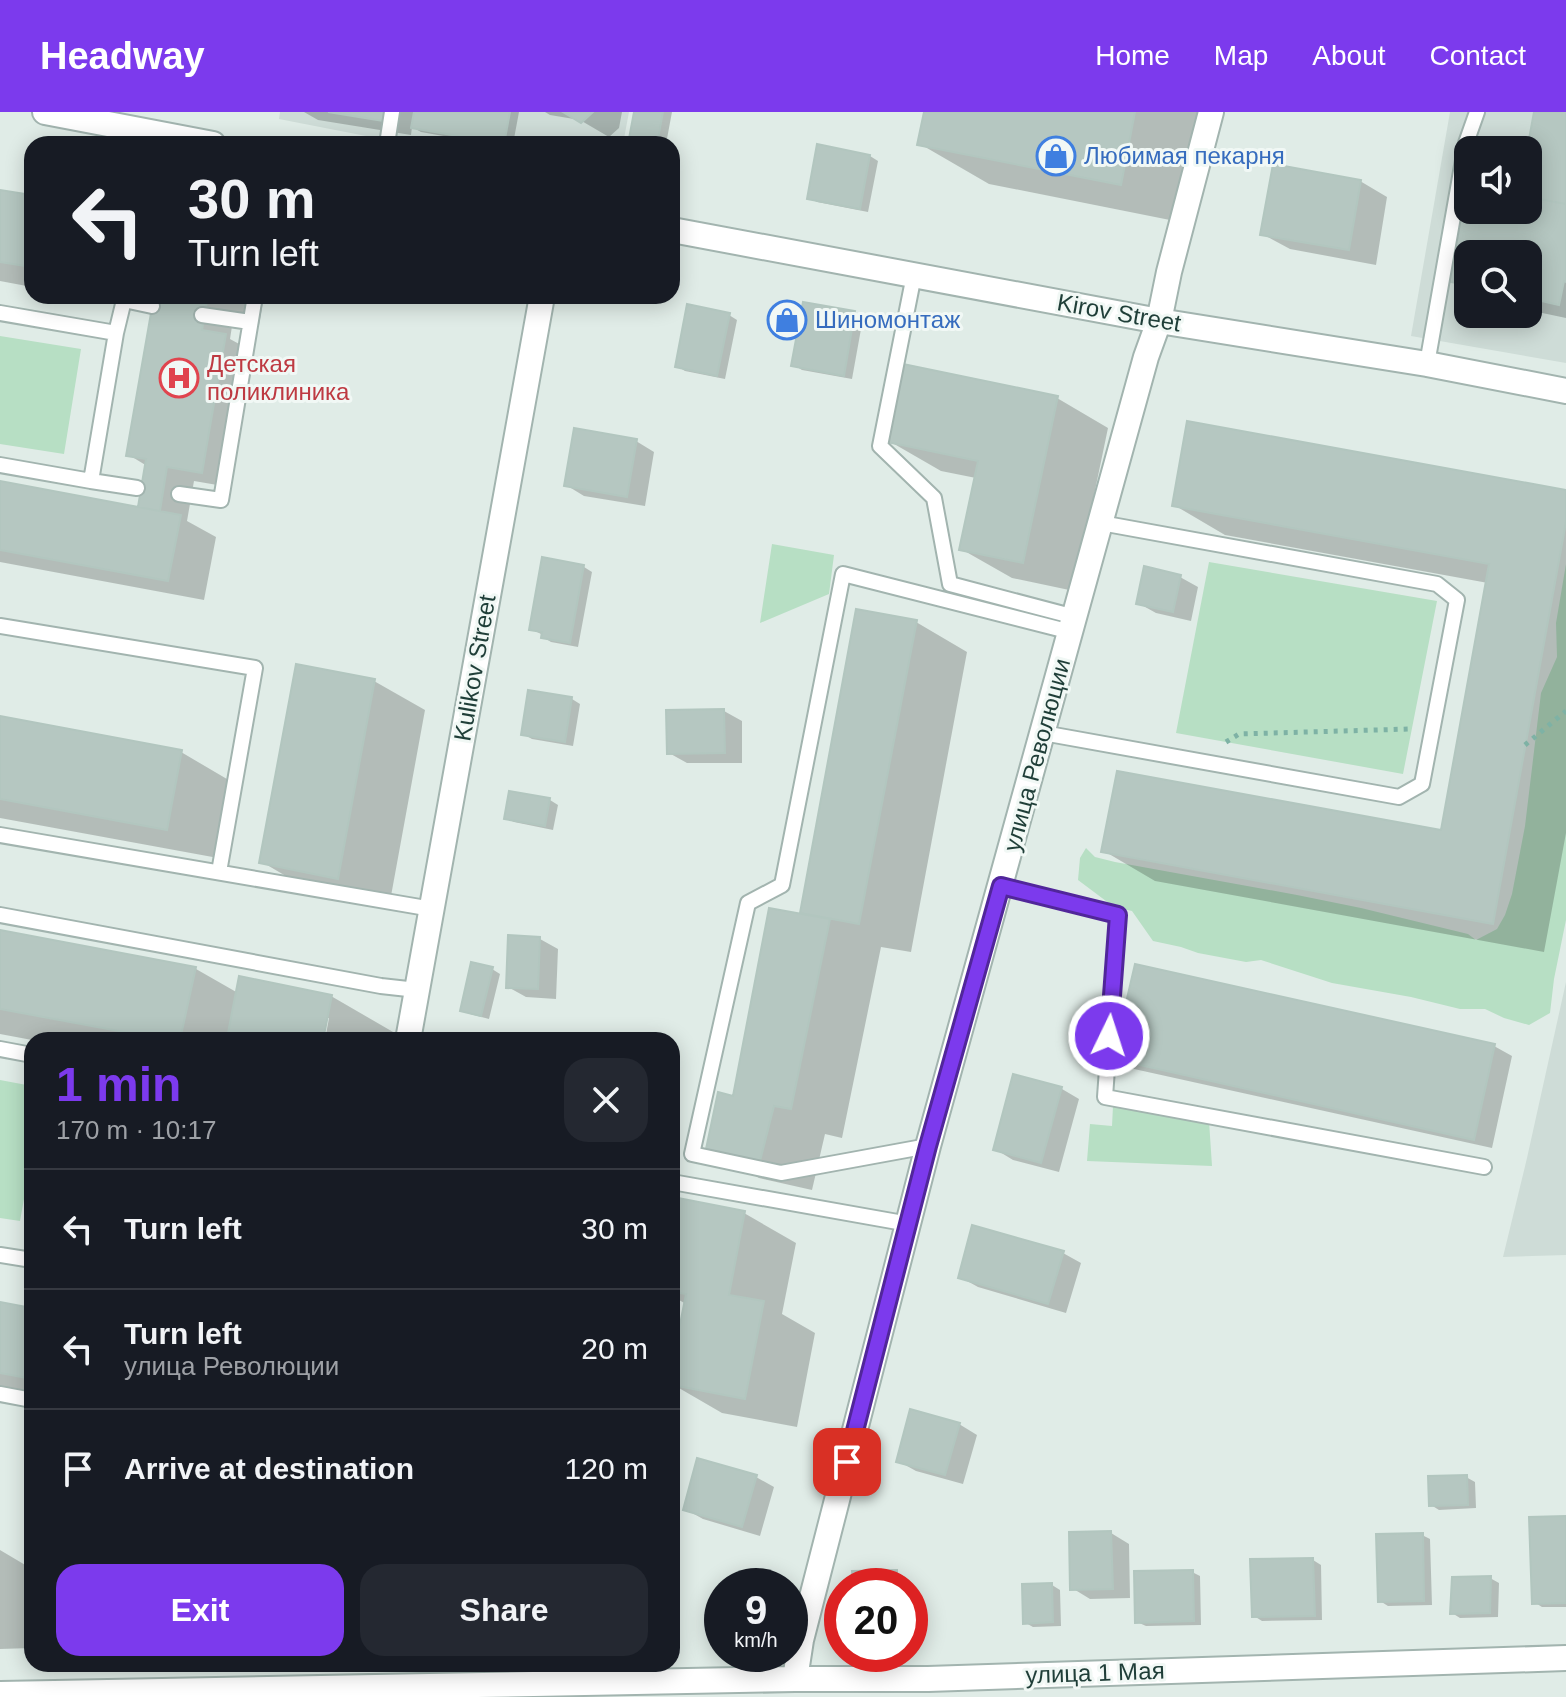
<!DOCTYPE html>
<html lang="en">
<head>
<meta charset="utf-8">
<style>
	body { margin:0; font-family:Arial,sans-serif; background:#242831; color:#f1f3f6; height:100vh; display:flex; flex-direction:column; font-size:30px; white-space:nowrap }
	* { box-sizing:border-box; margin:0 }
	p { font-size:26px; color:#9ea1a6 }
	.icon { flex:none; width:44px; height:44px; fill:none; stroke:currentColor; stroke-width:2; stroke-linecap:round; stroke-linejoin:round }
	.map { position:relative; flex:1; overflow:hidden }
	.sheet { position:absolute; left:24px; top:920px; width:656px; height:640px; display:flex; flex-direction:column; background:#171b24; border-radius:24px; box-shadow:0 4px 20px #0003 }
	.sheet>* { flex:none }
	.hud { position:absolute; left:24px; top:24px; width:656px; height:168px; border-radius:24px; box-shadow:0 4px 20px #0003; background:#171b24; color:#f1f3f6; overflow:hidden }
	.controls { position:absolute; left:1454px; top:24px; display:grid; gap:16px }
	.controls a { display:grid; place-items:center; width:88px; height:88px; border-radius:16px; background:#171b24; box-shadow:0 4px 20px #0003; font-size:40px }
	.speed { position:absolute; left:704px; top:1456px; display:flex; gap:16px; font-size:40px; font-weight:700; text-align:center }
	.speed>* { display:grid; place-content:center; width:104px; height:104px; border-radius:50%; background:#171b24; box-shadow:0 4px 20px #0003; line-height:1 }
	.speed small { font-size:20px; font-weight:400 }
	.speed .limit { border:12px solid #d22; background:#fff; color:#111 }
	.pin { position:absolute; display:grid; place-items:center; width:68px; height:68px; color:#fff; margin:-34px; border-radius:16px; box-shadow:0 4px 12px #0006 }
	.me { position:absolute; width:88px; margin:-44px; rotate:4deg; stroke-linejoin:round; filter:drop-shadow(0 0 6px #0008) }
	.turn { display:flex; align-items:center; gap:28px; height:168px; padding:0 32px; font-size:36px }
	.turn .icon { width:104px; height:104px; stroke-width:2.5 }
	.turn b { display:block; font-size:56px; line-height:68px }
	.round { display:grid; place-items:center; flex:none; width:84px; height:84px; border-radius:24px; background:#242831 }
	.head { display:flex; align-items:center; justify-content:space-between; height:136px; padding:0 32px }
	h1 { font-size:48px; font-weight:700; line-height:60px; color:#7c3aed }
	.action { display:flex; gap:16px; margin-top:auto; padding:16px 32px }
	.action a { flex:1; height:92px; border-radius:24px; background:#7c3aed; color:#fff; font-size:32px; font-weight:700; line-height:92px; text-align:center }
	.action a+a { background:#242831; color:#f1f3f6 }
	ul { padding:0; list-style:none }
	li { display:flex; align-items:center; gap:24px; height:120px; padding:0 32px; border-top:2px solid #363941 }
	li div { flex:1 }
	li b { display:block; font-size:30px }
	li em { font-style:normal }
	header { display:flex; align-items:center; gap:48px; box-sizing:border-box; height:112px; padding:0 40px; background:#7c3aed; color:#fff }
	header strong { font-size:38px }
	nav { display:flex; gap:44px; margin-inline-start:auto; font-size:28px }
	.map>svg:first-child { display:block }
</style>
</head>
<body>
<header>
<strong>Headway</strong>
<nav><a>Home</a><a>Map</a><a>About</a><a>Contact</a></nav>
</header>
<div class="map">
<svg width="1566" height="1585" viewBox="0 0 1566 1585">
	<rect width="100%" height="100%" fill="#e0ece7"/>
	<path fill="#cedcd7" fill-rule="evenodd" d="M280,0H629L623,32H407L279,7Z
		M1450,0H1566V251L1411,224ZM1468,38H1528V98H1468ZM1468,142H1528V202H1468Z
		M1566,870V1143L1503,1145L1527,1046Z"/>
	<path fill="#b7dfc4" d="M0,224L81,237L64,342L0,332Z
		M772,432L834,443L829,482L760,511Z
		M1209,450L1437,489L1403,662L1176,621Z
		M1566,452V808L1554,867L1550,901L1529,913L1504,906L1485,897H1460L1411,885L1332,871L1261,848L1246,850L1198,841L1181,835L1153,829L1132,799L1114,795L1078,768L1080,746L1086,736L1095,745L1115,750L1297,783L1361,796L1468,822L1476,828L1497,817L1505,803L1512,782L1525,714L1541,581L1557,545L1556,511Z
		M0,968L32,974V1043L20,1109L0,1106Z
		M1113,994L1209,1009L1212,1054L1087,1049L1090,1012L1112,1014Z"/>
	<path fill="#0003" d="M304,0H519L513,32H488L421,20L412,15L411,23L318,8Z
		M545,0H622L619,16L609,25L580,8L550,3Z
		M636,0H672L666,32H630Z
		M926,0H1202L1190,112L989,72L920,32Z
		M1536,0H1566V206L1528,198V142H1468V179L1447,167L1468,67V98H1528V42Z
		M870,44L878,49L868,100L817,90L809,86Z
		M1360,69L1387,85L1376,153L1290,137L1262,122Z
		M0,80L32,85V175L0,169Z
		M88,184H264L259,213L233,208L230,227L252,239L229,375L194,369L187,409L216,425L204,488L0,450V371L139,397L147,354L129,343L154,195Z
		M855,201L863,206L852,267L802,258L794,253Z
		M729,203L737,208L725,267L685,259L677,254Z
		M1057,286L1108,316L1074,479L1012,466L961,437L976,366L941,359L889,329Z
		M636,329L654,340L645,394L584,384L566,373Z
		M1566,380V721L1544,840L1155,769L1104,739L1442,720L1488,471L1225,423L1174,393Z
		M584,455L592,460L578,535L551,530L543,525V523L531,517Z
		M1180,465L1198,475L1191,509L1156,501L1138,491Z
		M858,500L916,510L967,540L911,840L881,835L842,1026L825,1022L812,1078L759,1066L708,1036L734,987L802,804Z
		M374,569L425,598L389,795L313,780L262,750Z
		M572,587L580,592L573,634L532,627L523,622Z
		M724,599L742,609V651H687L669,641Z
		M0,606L181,640L232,670L218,746L0,706Z
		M511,681L550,688L558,693L553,718L514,710L506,706Z
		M0,820L196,857L238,881L331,884L400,924L399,928H325L329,906H325L321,928H32L0,922Z
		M540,827L558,837L556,887L526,885L508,875Z
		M492,857L500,862L489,907L470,902L462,898Z
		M1494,934L1512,944L1492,1036L1134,957L1116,946Z
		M1015,964L1062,977L1079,987L1059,1060L1013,1048L995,1037Z
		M674,1087L744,1101L796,1131L782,1202L815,1221L797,1315L722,1301L672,1272V1263L686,1192L672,1184V1100Z
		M1063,1141L1081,1151L1066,1201L978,1175L960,1165Z
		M0,1192L32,1198V1293L0,1275Z
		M959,1312L977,1323L963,1372L916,1359L898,1349Z
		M756,1365L774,1375L760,1424L703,1407L685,1397Z
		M1466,1365L1475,1370L1476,1396L1439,1398L1431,1393Z
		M1566,1406V1495H1542L1534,1490Z
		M1111,1421L1129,1432L1130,1486L1090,1487L1072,1476Z
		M1422,1423L1430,1427L1432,1493L1388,1494L1380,1489Z
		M0,1438L32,1457V1536L0,1537Z
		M1313,1448L1321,1453L1322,1508L1262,1509L1254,1504Z
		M896,1460L905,1465V1474H855Z
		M1192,1460L1200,1464L1201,1513L1146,1514L1137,1510Z
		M1490,1466L1499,1471L1498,1505L1460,1506L1452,1501Z
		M1052,1473L1060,1478L1061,1514L1033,1515L1024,1510Z"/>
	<path fill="#b5c7c1" stroke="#b2c6bf" stroke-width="2" d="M328,0H385L384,9Z
		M414,0H510L504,32L411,16Z
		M563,0H593L581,11Z
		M634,0H663L657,32H628Z
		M924,0H1135L1121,73L917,33Z
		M1534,0H1566V92L1528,85V38H1527Z
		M817,32L870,43L860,97L807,87Z
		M1273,52L1361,68L1349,138L1260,123Z
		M1468,57V98H1528V85L1566,92V170L1564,169L1559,193L1528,186V142H1468V173L1445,169Z
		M0,78L32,83V155L0,150Z
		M154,184H208L202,218L226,222L202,361L167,355L160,399L138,395L146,347L126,344Z
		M803,190L855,199L844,264L791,254Z
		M687,192L730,201L717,264L675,255Z
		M903,252L1058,284L1023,451L959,438L978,349L887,330Z
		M1187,309L1566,378V410L1493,812L1101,740L1117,659L1441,718L1489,452L1172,394Z
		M574,316L637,327L627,385L564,374Z
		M0,369L181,403L168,469L0,438Z
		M542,445L584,453L570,531L541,526L542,520L529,518Z
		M1144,454L1181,463L1173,500L1136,492Z
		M856,497L917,508L859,812L800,801Z
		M296,552L375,567L338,767L259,751Z
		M528,578L572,585L565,630L521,623Z
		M724,597L725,641L667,642L666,598Z
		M0,604L182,638L167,718L0,687Z
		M509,679L550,686L545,714L504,707Z
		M769,796L830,807L791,997L774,994L760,1049L706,1037L718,980L733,984Z
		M0,818L196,855L180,928H167L0,897Z
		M508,823L540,825L538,877L506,876Z
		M471,850L493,855L481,904L460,899Z
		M1135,852L1495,932L1474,1028L1113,947Z
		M239,864L332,883L323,928H251V926L228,921Z
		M1013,962L1062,975L1041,1051L993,1038Z
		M673,1085L745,1099L729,1183L764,1189L745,1287L672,1273V1253L686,1182L672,1180Z
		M972,1113L1064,1139L1048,1192L958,1166Z
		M0,1190L32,1196V1267L0,1261Z
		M910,1297L960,1311L945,1363L896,1350Z
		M697,1346L757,1363L742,1415L683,1398Z
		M1467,1363L1468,1393L1429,1394L1428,1364Z
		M1566,1404V1491L1532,1492L1529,1405Z
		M1111,1419L1113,1477L1070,1478L1069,1420Z
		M1423,1421L1424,1489L1378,1490L1376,1422Z
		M1313,1446L1315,1504L1252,1505L1250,1447Z
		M897,1458V1474H853L852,1459Z
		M1193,1458L1194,1509L1135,1511L1134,1459Z
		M1491,1464L1490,1501L1450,1502L1452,1465Z
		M1052,1471L1053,1510L1023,1512L1022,1472Z"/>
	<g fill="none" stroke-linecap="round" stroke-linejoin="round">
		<g stroke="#a2b4af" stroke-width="18">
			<path id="service" d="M387,32L392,0
				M914,163L880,334L934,386L950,472L1075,505
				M0,201L116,221
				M202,203L250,210
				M1427,252L1466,31L1477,0
				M0,353L91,369
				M137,376L91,369L116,221L124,188L152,194
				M179,382L221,388L255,184
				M0,514L255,556L219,760
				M1043,621L1399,685L1422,672L1457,488L1437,472L1101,411
				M0,723L432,797
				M1001,774L1118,803L1105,985L1484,1055
				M0,803L381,874L417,878
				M0,937L32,943
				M928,1034L781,1061L692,1042L748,791L782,773L843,462L1071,520
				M672,1070L909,1112
				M0,1143L32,1148
				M0,1282L32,1288"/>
		</g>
		<g stroke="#a2b4af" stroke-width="28">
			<path id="minor" d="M408,928L542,184
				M795,1567L801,1528L928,1034L1146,245L1159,209L1169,160L1211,0
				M0,1582L795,1567H928L1566,1546"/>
		</g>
		<g stroke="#a2b4af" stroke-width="28">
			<path id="tertiary" d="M45,0L213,32
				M672,118L1159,209L1427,252L1566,279"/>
		</g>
		<path stroke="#7eb2a5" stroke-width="5" stroke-dasharray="4 6" stroke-linecap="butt" d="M1226,630L1239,622L1409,617
			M1525,633L1566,599"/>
		<use href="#service" stroke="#fff" stroke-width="14"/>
		<use href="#minor" stroke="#fff" stroke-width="24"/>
		<use href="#tertiary" stroke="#fff" stroke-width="24"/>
	</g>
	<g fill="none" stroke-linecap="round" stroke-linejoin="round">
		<g stroke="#51269a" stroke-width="20">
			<path id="route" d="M847,1350L928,1034L1001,774L1118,803L1109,924"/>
		</g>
		<use href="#route" stroke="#7c3aed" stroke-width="14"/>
	</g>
	<defs>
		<g id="shop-ring" transform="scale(2)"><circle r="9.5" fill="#f1f8f5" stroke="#3f7fe0" stroke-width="1.5"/><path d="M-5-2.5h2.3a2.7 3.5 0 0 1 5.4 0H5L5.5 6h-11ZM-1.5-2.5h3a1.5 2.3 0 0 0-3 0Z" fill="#3f7fe0"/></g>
		<g id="hospital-ring" transform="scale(2)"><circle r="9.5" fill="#f1f8f5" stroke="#e0444e" stroke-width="1.5"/><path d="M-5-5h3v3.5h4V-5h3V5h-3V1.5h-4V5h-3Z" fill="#e0444e"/></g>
	</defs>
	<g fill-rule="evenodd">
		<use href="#shop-ring" x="1056" y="44"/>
		<use href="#shop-ring" x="787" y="208"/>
		<use href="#hospital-ring" x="179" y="266"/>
	</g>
	<g text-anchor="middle" stroke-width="6" stroke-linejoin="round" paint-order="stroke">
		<g font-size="24" fill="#366cbe" stroke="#f1f8f5" text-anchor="start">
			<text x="1084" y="52">Любимая пекарня</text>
			<text x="815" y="216">Шиномонтаж</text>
		</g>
		<g font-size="24" fill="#1f3e38" stroke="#f1f8f5">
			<text transform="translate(1119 201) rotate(10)" y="8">Kirov Street</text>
			<text transform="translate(475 556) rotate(-80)" y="8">Kulikov Street</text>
			<text transform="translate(1037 643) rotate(-75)" y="8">улица Революции</text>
			<text transform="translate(1095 1561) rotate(-2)" y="8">улица 1 Мая</text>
		</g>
		<g font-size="24" fill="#be3a42" stroke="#f1f8f5" text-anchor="start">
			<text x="207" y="260">Детская<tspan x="207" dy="28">поликлиника</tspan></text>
		</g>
	</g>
</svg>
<div class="controls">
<a><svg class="icon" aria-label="sound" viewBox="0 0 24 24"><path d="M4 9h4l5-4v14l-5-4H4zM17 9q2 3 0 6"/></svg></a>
<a><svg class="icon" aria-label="search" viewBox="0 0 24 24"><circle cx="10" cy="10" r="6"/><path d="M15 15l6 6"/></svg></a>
</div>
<div class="speed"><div>9<small>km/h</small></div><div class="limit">20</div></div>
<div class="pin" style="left:847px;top:1350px;background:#d93025"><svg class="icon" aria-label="arrive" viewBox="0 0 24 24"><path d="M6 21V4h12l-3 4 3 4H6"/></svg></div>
<svg class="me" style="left:1109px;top:924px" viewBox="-20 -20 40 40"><circle r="17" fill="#7c3aed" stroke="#fff" stroke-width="3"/><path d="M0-11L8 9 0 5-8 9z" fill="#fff"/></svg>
<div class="hud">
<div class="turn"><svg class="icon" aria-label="left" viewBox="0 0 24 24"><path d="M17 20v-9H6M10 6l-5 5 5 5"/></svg><div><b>30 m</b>Turn left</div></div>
</div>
<section class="sheet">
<div class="head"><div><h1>1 min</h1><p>170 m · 10:17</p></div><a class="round"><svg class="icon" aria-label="close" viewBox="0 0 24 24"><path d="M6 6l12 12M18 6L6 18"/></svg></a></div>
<ul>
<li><svg class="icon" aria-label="left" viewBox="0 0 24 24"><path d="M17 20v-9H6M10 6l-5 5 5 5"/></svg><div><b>Turn left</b></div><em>30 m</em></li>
<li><svg class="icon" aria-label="left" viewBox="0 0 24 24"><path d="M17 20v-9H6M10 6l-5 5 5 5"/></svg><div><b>Turn left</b><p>улица Революции</p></div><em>20 m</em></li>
<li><svg class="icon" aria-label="arrive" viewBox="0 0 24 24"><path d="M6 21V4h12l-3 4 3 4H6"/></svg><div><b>Arrive at destination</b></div><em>120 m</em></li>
</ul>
<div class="action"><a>Exit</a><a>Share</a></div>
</section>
</div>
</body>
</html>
